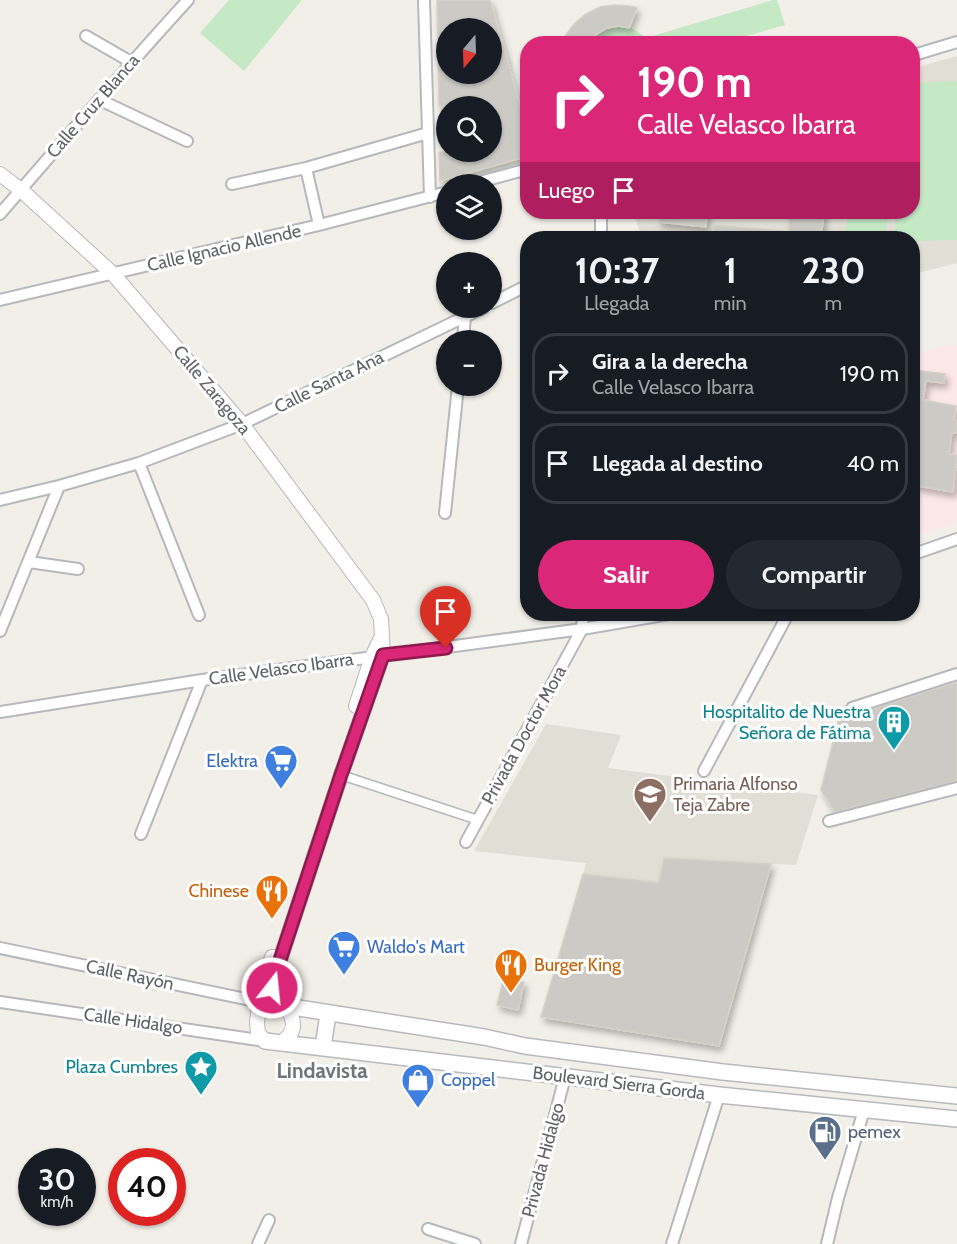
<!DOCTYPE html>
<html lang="es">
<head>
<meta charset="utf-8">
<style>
	body { margin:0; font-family:Cabin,sans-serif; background:#242831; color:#f1f3f6; height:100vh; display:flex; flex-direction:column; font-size:22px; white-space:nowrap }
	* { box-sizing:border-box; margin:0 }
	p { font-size:20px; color:#9ea1a6 }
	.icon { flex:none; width:33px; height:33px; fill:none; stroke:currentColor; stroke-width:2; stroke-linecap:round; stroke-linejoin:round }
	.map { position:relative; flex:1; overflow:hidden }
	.details { position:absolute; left:520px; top:231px; width:400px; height:390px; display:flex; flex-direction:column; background:#171b24; border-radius:24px; box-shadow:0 2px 4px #0004 }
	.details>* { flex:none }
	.banner { position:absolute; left:520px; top:36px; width:400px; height:183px; border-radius:24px; box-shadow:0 2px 4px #0004; background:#db2777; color:#fff; overflow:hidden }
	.needle { width:39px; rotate:199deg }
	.controls { position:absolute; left:436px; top:18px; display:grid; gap:12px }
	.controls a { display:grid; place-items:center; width:66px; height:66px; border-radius:50%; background:#171b24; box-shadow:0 2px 4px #0004; font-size:30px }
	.speed { position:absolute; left:18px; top:1148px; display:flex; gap:12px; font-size:30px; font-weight:700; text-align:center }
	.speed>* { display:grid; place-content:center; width:78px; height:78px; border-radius:50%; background:#171b24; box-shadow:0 2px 4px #0004; line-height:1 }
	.speed small { font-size:15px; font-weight:400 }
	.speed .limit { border:9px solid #d22; background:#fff; color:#111 }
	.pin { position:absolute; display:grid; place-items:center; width:51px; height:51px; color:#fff; margin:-62px -26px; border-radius:50% 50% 50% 0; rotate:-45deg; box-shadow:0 0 6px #0007 }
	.pin .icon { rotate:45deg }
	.me { position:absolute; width:66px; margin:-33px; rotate:16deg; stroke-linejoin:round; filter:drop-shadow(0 0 4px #0008) }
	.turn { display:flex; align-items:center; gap:21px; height:126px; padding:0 18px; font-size:27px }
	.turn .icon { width:78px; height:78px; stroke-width:2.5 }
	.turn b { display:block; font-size:42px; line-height:51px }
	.then { display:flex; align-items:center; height:57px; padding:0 18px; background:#0003; gap:12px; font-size:22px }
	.eta { display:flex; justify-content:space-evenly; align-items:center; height:102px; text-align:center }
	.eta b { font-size:36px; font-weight:700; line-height:42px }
	.cta { display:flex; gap:12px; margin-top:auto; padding:12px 18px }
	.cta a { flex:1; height:69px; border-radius:36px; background:#db2777; color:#fff; font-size:24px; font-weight:700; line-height:69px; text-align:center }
	.cta a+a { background:#242831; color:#f1f3f6 }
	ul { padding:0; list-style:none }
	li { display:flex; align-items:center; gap:18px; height:81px; margin:0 12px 9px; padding:0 6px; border:3px solid #363941; border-radius:24px }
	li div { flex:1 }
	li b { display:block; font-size:22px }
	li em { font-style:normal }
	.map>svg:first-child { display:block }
</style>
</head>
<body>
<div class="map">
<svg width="957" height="1244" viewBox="0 0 957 1244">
	<defs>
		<filter id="shadow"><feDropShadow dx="3" dy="5" stdDeviation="3" flood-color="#0004"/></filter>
	</defs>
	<rect width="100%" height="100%" fill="#f1efe8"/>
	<path fill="#e1ded6" d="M957,56V263L914,274V238H642L633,212H914V68Z
		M546,724L621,735L608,768L818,795L796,865L665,858L659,883L583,874L586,863L474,851Z"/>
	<path fill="#fce8e6" d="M957,344V522L914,537V353Z"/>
	<path fill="#c5e8c5" d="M229,0H301V1L244,71L200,33Z
		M773,0H777L785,25L721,43L588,44C604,25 627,19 646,38Z
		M957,81V240L914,241V238H895V212H914V83Z
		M848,212H888L885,238H845Z"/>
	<path fill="#cccac5" stroke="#d6d1c6" stroke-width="1.5" fill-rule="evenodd" filter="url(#shadow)" d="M437,0H490L528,133V156L440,181L439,152H492V106H439ZM447,28H492V74H447Z
		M615,5L630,6L637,8L629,28L619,26L606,28L595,35L588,44H563L565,36L574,24L586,14L600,7Z
		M660,212H707L706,227L659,222Z
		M790,212H824L821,238H788Z
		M714,225L781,231V238H713Z
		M914,370L945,374L944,383L926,381L923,400L956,406L954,420L957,421V433L952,432L949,454L957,455L953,492L914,485Z
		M957,682V781L835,812L821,790L839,718L849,715H854Z
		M664,858L771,864L719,1046L541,1017L583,874L659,883Z
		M504,977L524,982L518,1010L497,1005Z"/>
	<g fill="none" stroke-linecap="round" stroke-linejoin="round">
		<g stroke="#b5b8bc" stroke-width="11">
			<path id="pedestrian" d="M341,775L478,820"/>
		</g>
		<g stroke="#b5b8bc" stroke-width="14">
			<path id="minor" d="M424,0L430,197
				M86,36L131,62
				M914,55L957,42
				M100,100L187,141
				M306,168L319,225
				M232,184L306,168L428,133
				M472,184L528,169
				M601,212V238
				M0,214C62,142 124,70 188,0
				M0,300L319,225L447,192
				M492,303L528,285
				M463,340L465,316
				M139,463L199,615
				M0,500L59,486L139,463L242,424L483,308
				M445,513L458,386
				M914,554L957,539
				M29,562L78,569
				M0,631L59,486
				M852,708L957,674
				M0,712L202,680L582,629L669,614
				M704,771L788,614
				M829,821L957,788
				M141,834L202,680
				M466,842L582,629L583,614
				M0,948L260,1002
				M0,1002L265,1041
				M428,1229L475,1244
				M258,1244L269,1220
				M521,1244L565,1077
				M672,1244L719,1095
				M827,1244L838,1198L864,1110"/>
		</g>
		<g stroke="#b5b8bc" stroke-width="16">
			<path id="tertiary" d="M0,174L21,190L113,274L242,424L373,600L381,619L383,655L341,775L276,972L272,988C285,1004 306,1026 282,1042
				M356,706L372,657L380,640
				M265,1041L258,1033L257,1022L261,990L272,957"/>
		</g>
		<g stroke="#b6babf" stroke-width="18">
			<path id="secondary" d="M260,1002L484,1037L525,1046L723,1072L957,1096
				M265,1041L719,1095L957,1119
				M323,1047L328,1014"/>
		</g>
		<use href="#pedestrian" stroke="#fff" stroke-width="8"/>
		<use href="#minor" stroke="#fff" stroke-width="10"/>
		<use href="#tertiary" stroke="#fff" stroke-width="14"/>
		<use href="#secondary" stroke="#fff" stroke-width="15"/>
	</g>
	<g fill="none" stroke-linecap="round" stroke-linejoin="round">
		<g stroke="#8e194d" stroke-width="15">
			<path id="route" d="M272,988L276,972L341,775L383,655L446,648"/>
		</g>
		<use href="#route" stroke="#db2777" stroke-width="10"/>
	</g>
	<defs>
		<g id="building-pin" transform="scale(1.725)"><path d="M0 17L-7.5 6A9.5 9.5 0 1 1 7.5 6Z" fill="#0f9aa8" stroke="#fff"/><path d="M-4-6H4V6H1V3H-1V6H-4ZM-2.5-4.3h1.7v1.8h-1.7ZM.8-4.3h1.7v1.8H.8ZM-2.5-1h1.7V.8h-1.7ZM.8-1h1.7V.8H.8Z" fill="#fff"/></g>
		<g id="supermarket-pin" transform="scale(1.725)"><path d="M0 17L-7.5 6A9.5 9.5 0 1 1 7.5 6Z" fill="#3f7fe0" stroke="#fff"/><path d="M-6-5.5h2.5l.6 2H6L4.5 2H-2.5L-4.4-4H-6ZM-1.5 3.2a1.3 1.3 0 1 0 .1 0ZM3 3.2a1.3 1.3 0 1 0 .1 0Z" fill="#fff"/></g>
		<g id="school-pin" transform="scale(1.725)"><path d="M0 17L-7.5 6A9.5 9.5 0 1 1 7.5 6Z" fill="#8d6e63" stroke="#fff"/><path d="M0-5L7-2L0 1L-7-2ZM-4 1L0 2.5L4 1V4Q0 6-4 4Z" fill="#fff"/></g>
		<g id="restaurant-pin" transform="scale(1.725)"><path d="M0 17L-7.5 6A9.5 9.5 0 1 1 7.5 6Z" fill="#e8710a" stroke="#fff"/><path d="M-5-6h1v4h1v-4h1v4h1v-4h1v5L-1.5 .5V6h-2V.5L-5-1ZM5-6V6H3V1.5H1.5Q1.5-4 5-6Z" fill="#fff"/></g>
		<g id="sight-pin" transform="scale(1.725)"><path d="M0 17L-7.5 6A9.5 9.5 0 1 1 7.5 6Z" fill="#0f9aa8" stroke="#fff"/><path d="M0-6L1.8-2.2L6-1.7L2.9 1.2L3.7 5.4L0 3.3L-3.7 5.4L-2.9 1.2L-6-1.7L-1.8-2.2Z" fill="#fff"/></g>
		<g id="shop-pin" transform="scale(1.725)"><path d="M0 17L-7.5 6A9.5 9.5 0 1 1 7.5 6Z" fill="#3f7fe0" stroke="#fff"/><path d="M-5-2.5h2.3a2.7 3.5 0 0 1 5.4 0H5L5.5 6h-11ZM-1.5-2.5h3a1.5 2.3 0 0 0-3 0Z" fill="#fff"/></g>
		<g id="fuel-pin" transform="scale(1.725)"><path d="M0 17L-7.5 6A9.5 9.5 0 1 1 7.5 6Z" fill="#5c6f8a" stroke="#fff"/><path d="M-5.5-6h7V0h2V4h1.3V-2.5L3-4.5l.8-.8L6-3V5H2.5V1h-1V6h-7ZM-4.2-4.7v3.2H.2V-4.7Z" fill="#fff"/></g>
	</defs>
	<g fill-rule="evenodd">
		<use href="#building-pin" x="894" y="722"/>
		<use href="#supermarket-pin" x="281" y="761"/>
		<use href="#school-pin" x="650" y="794"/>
		<use href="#restaurant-pin" x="272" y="891"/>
		<use href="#supermarket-pin" x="344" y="947"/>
		<use href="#restaurant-pin" x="511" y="965"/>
		<use href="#sight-pin" x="201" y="1067"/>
		<use href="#shop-pin" x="418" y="1080"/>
		<use href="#fuel-pin" x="825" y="1132"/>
	</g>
	<g text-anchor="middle" stroke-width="6" stroke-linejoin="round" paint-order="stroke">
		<g font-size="18" fill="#5f6368" stroke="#fff">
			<text transform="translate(93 106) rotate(-49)" y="6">Calle Cruz Blanca</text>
			<text transform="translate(224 248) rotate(-13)" y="6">Calle Ignacio Allende</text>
			<text transform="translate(329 382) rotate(-26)" y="6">Calle Santa Ana</text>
			<text transform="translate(212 390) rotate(50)" y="6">Calle Zaragoza</text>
			<text transform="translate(281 669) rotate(-8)" y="6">Calle Velasco Ibarra</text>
			<text transform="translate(524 735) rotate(-61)" y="6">Privada Doctor Mora</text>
			<text transform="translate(130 975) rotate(12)" y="6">Calle Rayón</text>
			<text transform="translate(133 1021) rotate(8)" y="6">Calle Hidalgo</text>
			<text transform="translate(619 1083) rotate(7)" y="6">Boulevard Sierra Gorda</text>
			<text transform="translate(543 1160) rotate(-75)" y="6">Privada Hidalgo</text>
		</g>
		<g font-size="18" fill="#0d838f" stroke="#fff" text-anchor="end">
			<text x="871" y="718">Hospitalito de Nuestra<tspan x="871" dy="21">Señora de Fátima</tspan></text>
			<text x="178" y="1073">Plaza Cumbres</text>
		</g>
		<g font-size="18" fill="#366cbe" stroke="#fff" text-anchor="start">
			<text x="258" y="767" text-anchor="end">Elektra</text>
			<text x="367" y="953">Waldo's Mart</text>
			<text x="441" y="1086">Coppel</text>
		</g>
		<g font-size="18" fill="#785e54" stroke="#fff" text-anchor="start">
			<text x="673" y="790">Primaria Alfonso<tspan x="673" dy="21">Teja Zabre</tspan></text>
		</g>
		<g font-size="18" fill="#c56008" stroke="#fff" text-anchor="end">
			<text x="249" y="897">Chinese</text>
			<text x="534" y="971" text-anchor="start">Burger King</text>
		</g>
		<g font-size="18" fill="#4e5e75" stroke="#fff" text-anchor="start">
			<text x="848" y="1138">pemex</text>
		</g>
		<g font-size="21" font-weight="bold" fill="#70757a" stroke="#fff">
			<text x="322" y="1078">Lindavista</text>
		</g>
	</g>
</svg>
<div class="controls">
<a><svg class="needle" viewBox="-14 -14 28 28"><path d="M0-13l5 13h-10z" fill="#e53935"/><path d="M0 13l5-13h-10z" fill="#9ea1a6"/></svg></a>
<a><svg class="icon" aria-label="search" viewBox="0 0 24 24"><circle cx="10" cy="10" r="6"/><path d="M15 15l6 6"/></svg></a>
<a><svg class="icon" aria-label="layers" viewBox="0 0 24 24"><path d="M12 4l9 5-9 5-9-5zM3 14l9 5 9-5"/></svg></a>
<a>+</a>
<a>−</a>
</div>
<div class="speed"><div>30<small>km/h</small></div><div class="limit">40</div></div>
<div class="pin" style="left:446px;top:648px;background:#d93025"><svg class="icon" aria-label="arrive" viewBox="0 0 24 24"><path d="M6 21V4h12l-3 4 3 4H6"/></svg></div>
<svg class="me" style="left:272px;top:988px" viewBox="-20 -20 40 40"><circle r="17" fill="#db2777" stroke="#fff" stroke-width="3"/><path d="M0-11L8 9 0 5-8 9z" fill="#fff"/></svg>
<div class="banner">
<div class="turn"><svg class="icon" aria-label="right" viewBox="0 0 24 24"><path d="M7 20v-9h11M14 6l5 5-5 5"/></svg><div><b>190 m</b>Calle Velasco Ibarra</div></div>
<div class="then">Luego<svg class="icon" aria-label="arrive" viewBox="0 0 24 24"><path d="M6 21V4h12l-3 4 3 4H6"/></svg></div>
</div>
<section class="details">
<div class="eta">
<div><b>10:37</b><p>Llegada</p></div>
<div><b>1</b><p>min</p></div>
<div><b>230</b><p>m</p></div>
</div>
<ul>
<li><svg class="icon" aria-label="right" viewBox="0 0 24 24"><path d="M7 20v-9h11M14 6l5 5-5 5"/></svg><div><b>Gira a la derecha</b><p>Calle Velasco Ibarra</p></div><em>190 m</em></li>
<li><svg class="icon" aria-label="arrive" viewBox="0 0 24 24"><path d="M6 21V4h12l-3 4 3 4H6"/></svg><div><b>Llegada al destino</b></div><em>40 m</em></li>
</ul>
<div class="cta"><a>Salir</a><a>Compartir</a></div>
</section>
</div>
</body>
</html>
